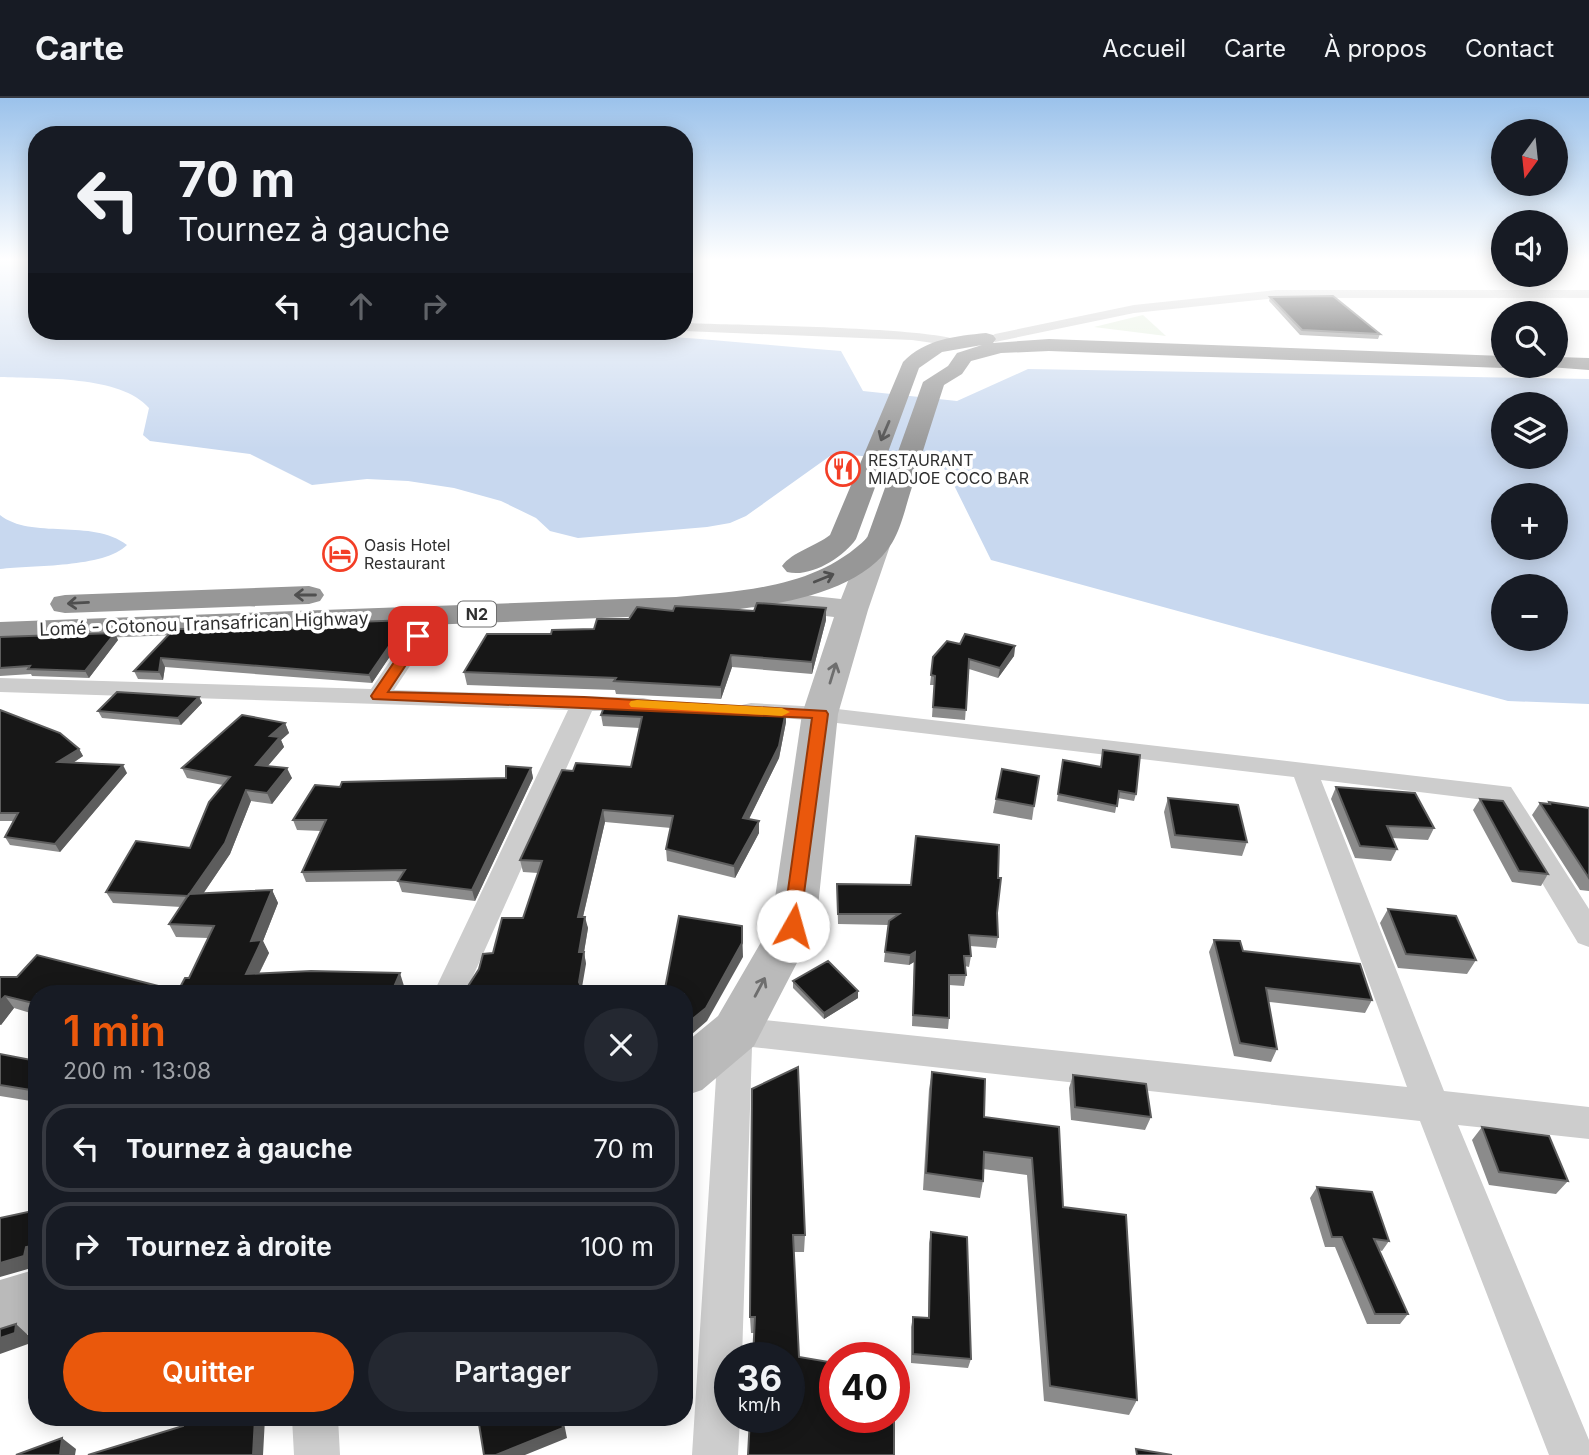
<!DOCTYPE html>
<html lang="fr">
<head>
<meta charset="utf-8">
<style>
	body { margin:0; font-family:Inter,sans-serif; background:#242831; color:#f1f3f6; height:100vh; display:flex; flex-direction:column; font-size:26px; white-space:nowrap }
	* { box-sizing:border-box; margin:0 }
	p { font-size:23px; color:#9ea1a6 }
	.icon { flex:none; width:38px; height:38px; fill:none; stroke:currentColor; stroke-width:2; stroke-linecap:round; stroke-linejoin:round }
	.map { position:relative; flex:1; overflow:hidden }
	.sheet { position:absolute; left:28px; top:887px; width:665px; height:441px; display:flex; flex-direction:column; background:#171b24; border-radius:28px; box-shadow:0 4px 18px #0003 }
	.sheet>* { flex:none }
	.guide { position:absolute; left:28px; top:28px; width:665px; height:214px; border-radius:28px; box-shadow:0 4px 18px #0003; background:#171b24; color:#f1f3f6; overflow:hidden }
	.needle { width:46px; rotate:195deg }
	.tools { position:absolute; left:1491px; top:21px; display:grid; gap:14px }
	.tools a { display:grid; place-items:center; width:77px; height:77px; border-radius:50%; background:#171b24; box-shadow:0 4px 18px #0003; font-size:35px }
	.speed { position:absolute; left:714px; top:1244px; display:flex; gap:14px; font-size:35px; font-weight:700; text-align:center }
	.speed>* { display:grid; place-content:center; width:91px; height:91px; border-radius:50%; background:#171b24; box-shadow:0 4px 18px #0003; line-height:1 }
	.speed small { font-size:18px; font-weight:400 }
	.speed .limit { border:10px solid #d22; background:#fff; color:#111 }
	.pin { position:absolute; display:grid; place-items:center; width:60px; height:60px; color:#fff; margin:-30px; border-radius:14px; box-shadow:0 4px 10px #0006 }
	.me { position:absolute; width:77px; margin:-38px; rotate:7deg; stroke-linejoin:round; filter:drop-shadow(0 0 5px #0008) }
	.turn { display:flex; align-items:center; gap:24px; height:147px; padding:0 35px; font-size:32px }
	.turn .icon { width:91px; height:91px; stroke-width:2.5 }
	.turn b { display:block; font-size:49px; line-height:60px }
	.lanes { display:flex; align-items:center; height:66px; padding:0 35px; background:#0003; justify-content:center; gap:35px; direction:ltr }
	.lanes .off { opacity:.35 }
	.round { display:grid; place-items:center; flex:none; width:74px; height:74px; border-radius:37px; background:#242831 }
	.headline { display:flex; align-items:center; justify-content:space-between; height:119px; padding:0 35px }
	h1 { font-size:42px; font-weight:600; line-height:52px; color:#ea580c }
	.action { display:flex; gap:14px; margin-top:auto; padding:14px 35px }
	.action a { flex:1; height:80px; border-radius:42px; background:#ea580c; color:#fff; font-size:28px; font-weight:600; line-height:80px; text-align:center }
	.action a+a { background:#242831; color:#f1f3f6 }
	ul { padding:0; list-style:none }
	li { display:flex; align-items:center; gap:21px; height:88px; margin:0 14px 10px; padding:0 21px; border:4px solid #363941; border-radius:28px }
	li div { flex:1 }
	li b { display:block; font-size:26px }
	li em { font-style:normal }
	header { display:flex; align-items:center; gap:42px; box-sizing:border-box; height:98px; padding:0 35px; background:#171b24; border-bottom:2px solid #363941 }
	header strong { font-size:33px }
	nav { display:flex; gap:38px; margin-inline-start:auto; font-size:24px }
	.map>svg:first-child { display:block }
</style>
</head>
<body>
<header>
<strong>Carte</strong>
<nav><a>Accueil</a><a>Carte</a><a>À propos</a><a>Contact</a></nav>
</header>
<div class="map">
<svg width="1589" height="1357" viewBox="0 0 1589 1357">
	<rect width="100%" height="100%" fill="#fff"/>
	<path fill="#e3eedd" d="M1143,217L1166,238L1094,229Z"/>
	<path fill="#c8d8ef" fill-rule="evenodd" d="M0,161H37V233C104,233 172,230 238,233C267,234 294,243 322,242C349,242 375,234 401,233C545,225 698,241 841,253L863,293L957,303L1028,271L1589,281V606L1508,603L991,462L947,373L935,365L851,357L830,358L746,418L730,425L707,429L578,440L550,433L536,420L501,403L454,390L408,383L367,381L312,387L250,356L150,343L143,337L149,310C121,277 40,281 0,279ZM1503,306H1556V359H1503ZM1503,397H1556V450H1503ZM1503,488H1556V541H1503Z
		M0,417C31,442 92,420 127,447C104,470 33,467 0,471Z"/>
	<g fill="none" stroke-linecap="round" stroke-linejoin="round">
		<path fill="#cdcdcd" fill-rule="evenodd" d="M1276,192H1589V200H1276L1134,215L995,244L988,240L995,236L1134,207Z
			M684,225C723,227 943,229 961,244L954,248L912,242L684,233Z
			M432,512L440,513L443,518L394,592L643,600L652,602L655,607L652,612L592,613L465,896H433L568,612L0,594V580L371,591L424,513Z
			M751,605L820,609L1511,689L1589,811V849L1578,845L1493,703L1321,682L1444,993L1589,1009V1041L1458,1027L1589,1342V1357H1549L1420,1023L752,949L742,1260H730V1320H740L738,1357H692L719,933L724,923L736,919L1407,989L1294,679L820,623L742,617L739,612L742,607Z
			M292,1320H338L340,1357H294Z"/>
		<path fill="#bababa" fill-rule="evenodd" d="M877,437L887,439L891,445L868,512L838,616L816,828L754,948L702,992L684,998V946L718,918L771,827L802,616L834,519L757,510L746,508L742,501L746,494L757,492L841,501L863,445L867,439Z
			M37,1171V1233L0,1244V1182Z"/>
		<path fill="#979797" fill-rule="evenodd" d="M986,235L993,237L996,241L993,245L1049,241L1503,258V268H1511L1503,270L1049,253L1001,255L971,263L962,276L944,287C933,321 922,355 912,389C906,407 902,428 892,445C856,505 739,512 676,517L0,544V524L676,499C743,493 816,490 867,440L923,284L948,268L957,255L982,247L942,254L919,270L856,441C843,460 810,480 787,474L782,468C792,454 816,448 830,437L903,264C925,241 956,238 986,235Z
			M1556,259L1589,260V272L1549,269L1556,268Z
			M309,488L320,491L324,497L320,503L309,506L65,515L54,513L50,506L54,499L65,497Z"/>
	</g>
	<path fill="#8b8b8b" d="M1270,199L1380,236L1378,241L1300,237L1269,203Z
		M673,513L826,522L812,576L732,569L721,601L616,596L615,592L467,587L464,574L551,536L594,531L629,521Z
		M409,530L372,585L165,569L163,582L138,581L134,573L174,531Z
		M0,539L118,542L89,580L32,578L31,576L0,578Z
		M1015,548L1014,558L998,580L969,571L965,622L932,619L934,587H930L933,559Z
		M199,599L202,605L181,627L102,620L98,613Z
		M0,612L79,651L83,658L73,665L127,675L60,754L10,747L5,739L13,723H0Z
		M601,617L786,624L779,660L749,721L759,723V735L735,780L667,763L666,751L671,730L605,724L583,819L588,830L584,854L586,866L493,855L523,820L538,775L523,774L520,762L573,673L631,669L640,630L603,628Z
		M285,625L289,635L281,642L284,649L268,668L292,680L272,706L251,703L230,756L203,796L272,792L278,805L263,843L269,855L259,876L404,888L37,896V917L14,910L1,927H0V879L178,893L189,880L208,840L176,839L169,826L181,809L113,805L106,794L190,750L223,687L187,680L182,670Z
		M1103,652L1136,696L1134,703L1118,700L1115,715L1057,703L1062,669H1101Z
		M531,670L533,680L475,803L402,794L398,783L306,784L302,774L321,733L297,732L293,722L340,689L506,680Z
		M1002,671L1034,708L1032,722L993,715Z
		M1336,689L1434,730L1428,742L1392,740L1397,751L1391,763L1355,760L1331,701Z
		M1168,700L1247,744L1242,758L1171,750L1164,714Z
		M1480,701L1548,776L1541,788L1512,784L1473,712Z
		M1549,704L1589,710V793L1580,792L1532,717L1540,705L1548,706Z
		M837,786L997,815L998,839L996,850L970,848L971,858L969,869L965,868L966,877L964,888L949,887V920L948,931L912,928L914,864L909,867L884,864L888,827L838,826Z
		M1388,811L1476,862L1467,876L1398,870L1380,825Z
		M1214,842L1243,853L1372,902L1365,915L1269,904L1277,951L1271,964L1234,958L1209,854Z
		M793,883L858,900L824,921L793,890Z
		M37,955V1004L0,998V956L31,962Z
		M932,974L984,1019L1059,1029L1063,1109L1137,1302L1129,1317L1044,1303L1027,1077L983,1071V1083L980,1100L923,1092L929,991Z
		M1073,977L1151,1019L1145,1032L1071,1022L1069,990Z
		M752,991L805,1137L804,1154H793L799,1259L835,1320L754,1235H751L750,1219Z
		M1482,1029L1568,1083L1556,1096L1489,1087L1472,1042Z
		M1317,1089L1389,1143L1382,1153L1379,1152L1408,1216L1400,1226H1367L1335,1149H1325L1310,1100Z
		M931,1134L971,1261L968,1270L911,1265V1229L913,1219L928,1220L929,1145Z"/>
	<path fill="#5d5d5d" d="M826,510V522L812,576V564Z
		M407,522L409,530L372,585L369,577Z
		M115,535L118,542L89,580L85,573Z
		M1015,548L1014,558L998,580L1000,570Z
		M731,557L732,569L721,601V589Z
		M161,560L165,569L163,582L159,574Z
		M199,599L202,605L181,627L178,620Z
		M786,613V624L779,660L744,731L743,720Z
		M285,625L289,635L281,642L284,649L260,677L256,667L270,638Z
		M79,651L83,658L62,672L58,664Z
		M123,667L127,675L60,754L55,746Z
		M287,670L292,680L272,706L267,695Z
		M531,670L533,680L475,803L472,792Z
		M246,692L251,703L230,756L194,809L188,798Z
		M603,712L605,724L580,831L578,819Z
		M759,723V735L735,780L734,768Z
		M272,792L278,805L263,843L269,855L252,889L246,876L251,843Z
		M585,819L588,830L582,866L579,854Z
		M742,828L743,859L707,923L684,943V928Z
		M584,854L586,866L581,895L579,884Z
		M915,854L914,864L909,867L910,857Z
		M400,875L404,888L401,896H391Z
		M858,893V900L824,921V915Z
		M5,898L14,910L1,927L0,926V903Z
		M687,1104L688,1116L684,1117V1105Z
		M37,1147V1162L35,1169L0,1179V1165L26,1149Z
		M16,1226L29,1238L28,1246L0,1256V1240Z
		M255,1320H265L263,1357H253Z
		M561,1320H563L567,1340L525,1357H496Z
		M62,1340L76,1351L75,1357H60Z"/>
	<path fill="#171717" stroke="#5d5d5d" stroke-width="2" d="M1333,198L1380,236L1302,232L1270,199Z
		M757,505L826,510L812,564L731,557L721,589L614,583L616,580L464,574L487,536H551L552,532L594,531L597,521H629L637,509L673,513L675,508L754,513Z
		M407,522L369,577L161,560L159,574L134,573L174,531L327,530L331,525Z
		M115,535L85,573L28,571L30,568L0,570V539Z
		M965,536L1015,548L1000,570L969,561L966,612L933,609L935,578L931,577L933,559L947,543L960,546Z
		M117,594L199,599L178,620L98,613Z
		M606,604L786,613L779,648L743,720L759,723L734,768L666,751L673,718L603,712L578,819H585L579,854H584L579,884L585,896H463L479,871L483,856L493,855L502,820H523L542,763L520,762L562,672L573,673L576,665L631,669L642,619L601,617Z
		M0,612L60,635L79,651L58,664L123,667L55,746L5,739L18,715H0Z
		M242,617L285,625L270,638L280,639L256,667L287,670L267,695L246,692L225,745L188,798L106,794L136,743L190,750L209,704L230,679L182,670Z
		M1103,652L1140,657L1136,696L1119,693L1117,708L1058,696L1063,662L1101,669Z
		M506,668L531,670L472,792L398,783L405,772L302,774L326,722H293L315,687L340,689L342,684L506,680Z
		M1002,671L1039,678L1034,708L996,701Z
		M1336,689L1415,695L1434,730L1387,728L1397,751L1360,748Z
		M1168,700L1238,707L1247,744L1175,737Z
		M1480,701L1503,703L1548,776L1519,773Z
		M1549,704L1589,710V780L1540,705L1550,706Z
		M916,738L999,747L998,780H1001L997,815L998,839L969,837L971,858H964L966,877H949V920L913,917L915,854L910,857L885,854L889,823L899,816H838L837,786L911,787Z
		M272,792L251,843L262,842L246,876L311,873L400,875L391,896H37V906L5,898L0,903V879H17L37,857L178,893L185,880H189L214,828L169,826L189,796Z
		M1388,811L1456,818L1476,862L1406,856Z
		M679,818L742,828V845L706,910L684,928V896H664Z
		M1214,842L1240,843L1243,853L1360,866L1372,902L1266,890L1277,951L1240,945Z
		M828,863L858,893L824,915L793,883Z
		M37,955V993L0,987V956L31,962Z
		M798,969L805,1137H793L799,1259L835,1265V1320H894V1357H748L750,1320H789V1260H753L755,1219H750L752,991Z
		M932,974L985,981L984,1019L1059,1029L1063,1109L1126,1117L1137,1302L1050,1288L1032,1060L984,1054L983,1083L926,1075Z
		M1073,977L1146,986L1151,1019L1075,1009Z
		M1482,1029L1549,1038L1568,1083L1499,1074Z
		M1317,1089L1372,1094L1389,1143L1374,1141L1408,1216H1375L1342,1139H1332Z
		M37,1112L35,1118H37V1147L26,1149L24,1158L0,1165V1120Z
		M931,1134L967,1139L971,1261L913,1256V1219L929,1220Z
		M16,1226L15,1235L0,1240V1231Z
		M183,1320H255L253,1357H88L183,1328Z
		M478,1320H561L563,1330L496,1357H484Z
		M62,1340L60,1357H16Z
		M1136,1351L1172,1357H1137Z"/>
	<defs><path id="oneway-shaft" d="M-6 0H5M1.5-3L5.5 0L1.5 3" fill="none" stroke-width="1.6" stroke-linecap="round" stroke-linejoin="round" transform="scale(1.75)"/></defs>
	<g stroke="#4f4f4f">
		<use href="#oneway-shaft" transform="translate(885 333) rotate(113)"/>
		<use href="#oneway-shaft" transform="translate(824 480) rotate(-22)"/>
		<use href="#oneway-shaft" transform="translate(305 497) rotate(180)"/>
		<use href="#oneway-shaft" transform="translate(78 505) rotate(177)"/>
	</g>
	<g stroke="#6e6e6e">
		<use href="#oneway-shaft" transform="translate(833 575) rotate(-73)"/>
		<use href="#oneway-shaft" transform="translate(760 889) rotate(-62)"/>
	</g>
	<linearGradient id="sky" x2="0" y2="1"><stop stop-color="#9bc2eb"/><stop offset="0.46" stop-color="#fff"/><stop offset="1" stop-color="#fff" stop-opacity="0"/></linearGradient>
	<rect width="1589" height="351" fill="url(#sky)"/>
	<path fill="#ea580c" stroke="#983908" stroke-width="2" d="M418,534L425,538L388,594L584,599L826,613L828,616L799,833H786L783,828L812,620L373,601L371,598L414,535Z"/>
	<path fill="#f59e0b" d="M637,602L782,610L790,614L782,618L631,609L629,606L631,603Z"/>
	<defs>
		<g id="restaurant-ring" transform="scale(1.75)"><circle r="9.5" fill="#fff" stroke="#f33e26" stroke-width="1.5"/><path d="M-5-6h1v4h1v-4h1v4h1v-4h1v5L-1.5 .5V6h-2V.5L-5-1ZM5-6V6H3V1.5H1.5Q1.5-4 5-6Z" fill="#f33e26"/></g>
		<g id="hotel-ring" transform="scale(1.75)"><circle r="9.5" fill="#fff" stroke="#f33e26" stroke-width="1.5"/><path d="M-6-4.5h1.5V1H6V5H4.5V3h-9V5H-6ZM-4 0a1.8 1.8 0 1 1 3.6 0ZM.5 0V-2.5h3Q6-2.5 6 0Z" fill="#f33e26"/></g>
	</defs>
	<g fill-rule="evenodd">
		<use href="#restaurant-ring" x="843" y="371"/>
		<use href="#hotel-ring" x="340" y="456"/>
	</g>
	<g text-anchor="middle" stroke-width="7" stroke-linejoin="round" paint-order="stroke">
		<g font-size="16" fill="#303030" stroke="#fff" text-anchor="start">
			<text x="868" y="368">RESTAURANT<tspan x="868" dy="18">MIADJOE COCO BAR</tspan></text>
			<text x="364" y="453">Oasis Hotel<tspan x="364" dy="18">Restaurant</tspan></text>
		</g>
		<rect fill="#fff" stroke="#6e6e6e" stroke-width="2" x="458" y="503.5" width="38" height="25" rx="5"/>
		<g font-size="16" font-weight="bold" fill="#303030">
			<text x="477" y="522">N2</text>
		</g>
		<g font-size="18" fill="#303030" stroke="#fff">
			<text transform="translate(204 526) rotate(-2)" y="6">Lomé - Cotonou Transafrican Highway</text>
		</g>
	</g>
</svg>
<div class="tools">
<a><svg class="needle" viewBox="-14 -14 28 28"><path d="M0-13l5 13h-10z" fill="#e53935"/><path d="M0 13l5-13h-10z" fill="#9ea1a6"/></svg></a>
<a><svg class="icon" aria-label="sound" viewBox="0 0 24 24"><path d="M4 9h4l5-4v14l-5-4H4zM17 9q2 3 0 6"/></svg></a>
<a><svg class="icon" aria-label="search" viewBox="0 0 24 24"><circle cx="10" cy="10" r="6"/><path d="M15 15l6 6"/></svg></a>
<a><svg class="icon" aria-label="layers" viewBox="0 0 24 24"><path d="M12 4l9 5-9 5-9-5zM3 14l9 5 9-5"/></svg></a>
<a>+</a>
<a>−</a>
</div>
<div class="speed"><div>36<small>km/h</small></div><div class="limit">40</div></div>
<div class="pin" style="left:418px;top:538px;background:#d93025"><svg class="icon" aria-label="arrive" viewBox="0 0 24 24"><path d="M6 21V4h12l-3 4 3 4H6"/></svg></div>
<svg class="me" style="left:793px;top:828px" viewBox="-20 -20 40 40"><circle r="19" fill="#fff"/><path d="M0-13L10 11 0 6-10 11z" fill="#ea580c"/></svg>
<div class="guide">
<div class="turn"><svg class="icon" aria-label="left" viewBox="0 0 24 24"><path d="M17 20v-9H6M10 6l-5 5 5 5"/></svg><div><b>70 m</b>Tournez à gauche</div></div>
<div class="lanes"><svg class="icon" aria-label="left" viewBox="0 0 24 24"><path d="M17 20v-9H6M10 6l-5 5 5 5"/></svg><svg class="icon off" aria-label="ahead" viewBox="0 0 24 24"><path d="M12 20V5M6 11l6-6 6 6"/></svg><svg class="icon off" aria-label="right" viewBox="0 0 24 24"><path d="M7 20v-9h11M14 6l5 5-5 5"/></svg></div>
</div>
<section class="sheet">
<div class="headline"><div><h1>1 min</h1><p>200 m · 13:08</p></div><a class="round"><svg class="icon" aria-label="close" viewBox="0 0 24 24"><path d="M6 6l12 12M18 6L6 18"/></svg></a></div>
<ul>
<li><svg class="icon" aria-label="left" viewBox="0 0 24 24"><path d="M17 20v-9H6M10 6l-5 5 5 5"/></svg><div><b>Tournez à gauche</b></div><em>70 m</em></li>
<li><svg class="icon" aria-label="right" viewBox="0 0 24 24"><path d="M7 20v-9h11M14 6l5 5-5 5"/></svg><div><b>Tournez à droite</b></div><em>100 m</em></li>
</ul>
<div class="action"><a>Quitter</a><a>Partager</a></div>
</section>
</div>
</body>
</html>
